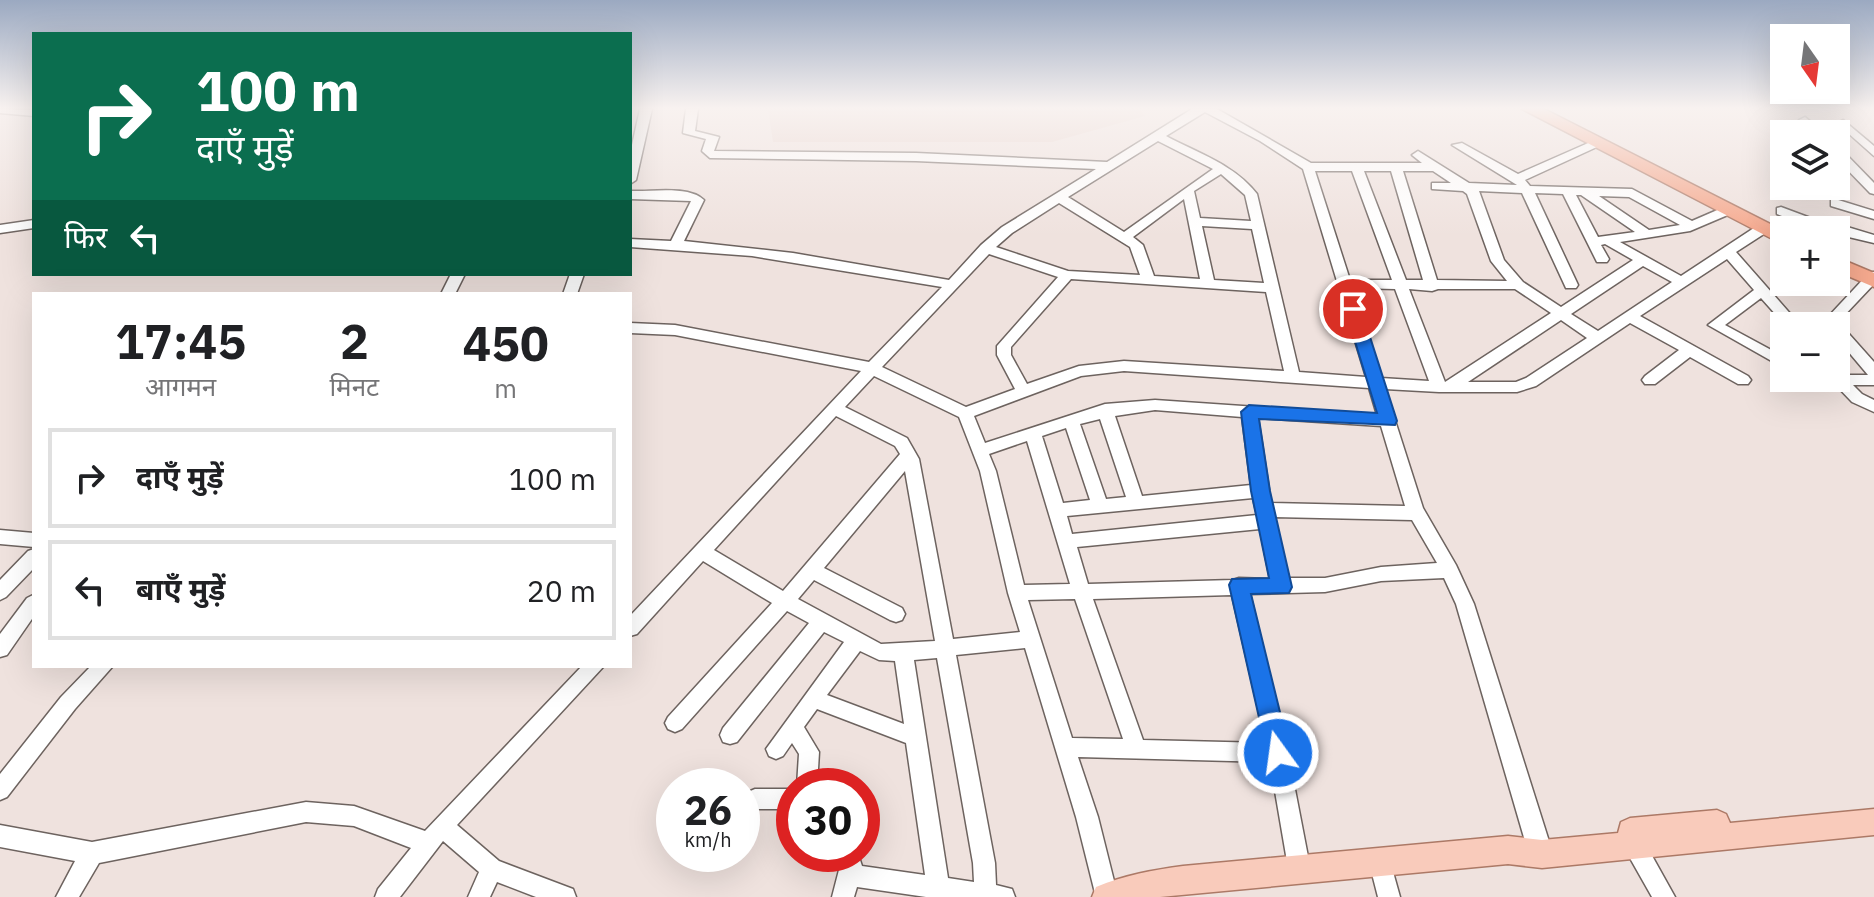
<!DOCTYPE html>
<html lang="hi">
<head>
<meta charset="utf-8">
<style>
	body { margin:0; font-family:"IBM Plex Sans","Noto Sans Devanagari",sans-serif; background:#f2f2f2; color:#202124; height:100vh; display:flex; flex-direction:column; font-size:30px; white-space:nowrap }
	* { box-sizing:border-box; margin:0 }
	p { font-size:26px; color:#757577 }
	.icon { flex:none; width:44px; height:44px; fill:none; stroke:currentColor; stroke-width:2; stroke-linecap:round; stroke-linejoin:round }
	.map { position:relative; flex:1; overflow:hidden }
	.sheet { position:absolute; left:32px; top:292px; width:600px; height:376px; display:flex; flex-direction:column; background:#fff; border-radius:0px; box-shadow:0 8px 32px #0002 }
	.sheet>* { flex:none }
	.guide { position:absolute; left:32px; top:32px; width:600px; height:244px; border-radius:0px; box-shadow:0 8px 32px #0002; background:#0b6e4f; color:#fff; overflow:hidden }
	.needle { width:52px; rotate:166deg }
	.buttons { position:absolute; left:1770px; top:24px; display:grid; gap:16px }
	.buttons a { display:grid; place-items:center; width:80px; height:80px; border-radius:0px; background:#fff; box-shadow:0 8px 32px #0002; font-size:40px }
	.speed { position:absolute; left:656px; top:768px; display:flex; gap:16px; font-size:40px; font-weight:700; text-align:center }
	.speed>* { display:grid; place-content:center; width:104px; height:104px; border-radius:50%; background:#fff; box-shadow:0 8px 32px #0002; line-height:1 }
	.speed small { font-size:20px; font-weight:400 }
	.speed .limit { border:12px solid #d22; background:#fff; color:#111 }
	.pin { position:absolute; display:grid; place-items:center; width:68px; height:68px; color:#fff; margin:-34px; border:4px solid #fff; border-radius:50%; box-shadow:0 2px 8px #0007 }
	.me { position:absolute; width:88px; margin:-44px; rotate:346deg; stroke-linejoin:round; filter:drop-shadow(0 0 6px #0008) }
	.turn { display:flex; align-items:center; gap:28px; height:168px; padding:0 32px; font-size:36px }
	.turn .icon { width:104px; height:104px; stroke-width:2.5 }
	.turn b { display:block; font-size:56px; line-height:68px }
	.then { display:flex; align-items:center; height:76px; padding:0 32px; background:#0003; gap:16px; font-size:30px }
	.eta { display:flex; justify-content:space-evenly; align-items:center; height:136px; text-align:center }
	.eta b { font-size:48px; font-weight:800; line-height:56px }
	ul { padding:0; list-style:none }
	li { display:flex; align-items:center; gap:24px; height:100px; margin:0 16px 12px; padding:0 16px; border:4px solid #e0e0e0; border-radius:0px }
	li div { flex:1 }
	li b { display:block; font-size:30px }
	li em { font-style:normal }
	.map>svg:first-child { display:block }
</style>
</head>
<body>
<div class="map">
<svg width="1874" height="897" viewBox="0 0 1874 897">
	<rect width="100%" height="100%" fill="#efe2de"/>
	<path fill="#e8d4cd" d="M768,109H1140L1145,116L1052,142H773Z"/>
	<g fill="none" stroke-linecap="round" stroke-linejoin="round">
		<g stroke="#6d635f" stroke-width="3">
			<path id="minor" d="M0,109L34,110V116L0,113Z
				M640,109H652L636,180L630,184V154Z
				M686,109H698L695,131L719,137L714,151L916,153L1107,162L1192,109H1217L1311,163H1422L1412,155L1418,151L1469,183L1517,185L1452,145L1462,143L1518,174L1595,140L1599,142V146L1525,180L1530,186L1632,189L1692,221L1722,208H1730V214L1690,231L1620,242L1681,276L1757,226H1767V232L1736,252L1801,326H1786L1761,298L1725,325L1784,357V368L1708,325L1754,290L1727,259L1640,316L1748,376L1751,380L1748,384H1738L1690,357L1655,384H1645L1642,380L1645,376L1679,350L1630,323L1536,386L1517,392H1439L1385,389L1423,508L1456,565L1474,604L1553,854L1550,862L1542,865L1534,862L1525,841L1456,604L1444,578L1381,581L1325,592L1250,594L1288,753L1310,867L1307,875L1299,878L1291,875L1288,867L1270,762L1078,757L1098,817L1118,897H1096L1076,817L1025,648L956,655L995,863L996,885L1012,889L1015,897H926L857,887L854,897H832L840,866L833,854H858L862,866L925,875L906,743L817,709L804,727L819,752L817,786H797L799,754L792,743L783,756L776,759L769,756L766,749L844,642L824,632L737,742L730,744L723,742L720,735L723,728L809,623L787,611L682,729L675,732L668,729L665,723L668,717L772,603L703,561L637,634L630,636V616L861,371L675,335L630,333V323L675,325L869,362L942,287L752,256L630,247V239L671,241L691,201L630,199V191C652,192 688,185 704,200L684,241L793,253L949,280L981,245L1002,227L1096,169L916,161L710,158L702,151L706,139L683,133ZM1205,112L1260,141L1303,169L1366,377L1299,372L1257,194C1235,165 1198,153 1166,136ZM1158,141L1213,169L1124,232L1068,197ZM1315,171H1352L1392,280H1350ZM1364,171H1391L1423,280H1406ZM1403,171H1433L1451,183H1432V189L1463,191L1467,194L1491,261L1507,281L1437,280ZM1221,174L1245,195L1251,221L1200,218L1194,191ZM1479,191L1522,193L1566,288H1576L1578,285L1535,193L1563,194L1597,262H1607L1609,259L1601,245L1605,244L1633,260L1561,307L1523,282L1504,260ZM1576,195H1581L1635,232L1598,237ZM1599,196L1629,197L1680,225L1649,230ZM1184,199L1200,279L1154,276L1143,245L1133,237ZM1059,203L1130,247L1140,275L1068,271L996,247L1012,233ZM1202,226L1252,229L1264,283L1214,280ZM989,254L1058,277L997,346V355L1015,389L966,407L882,367ZM1643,266L1672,282L1598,331L1571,314ZM1071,279L1266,292L1284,371L1124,361L1079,366L1027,384L1011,355V347ZM1353,288L1395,289L1429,381L1381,378ZM1409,289L1432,291L1438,289H1515L1551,313L1445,382ZM1561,320L1587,338L1526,378L1516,382H1468ZM1124,371L1369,388L1377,415L1155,400L1105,404L985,443L974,416L1081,376ZM874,376L959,417L980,471L1008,593L1020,632L953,639L919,459L907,438L845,407ZM1155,410L1242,417L1251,485L1142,496L1115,416ZM836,416L895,446L900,454L783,591L714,550ZM1258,418L1381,426L1405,506L1271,503ZM1100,419L1126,497L1106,499L1080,424ZM1066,428L1090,500L1063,503L1042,436ZM1027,441L1070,584L1024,585L996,471L989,454ZM905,471L935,641L881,644L798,599L814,580L890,620L896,622L902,620L905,614L902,608L824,568ZM1253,498L1257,515L1072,534L1067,516ZM1274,517L1412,520L1437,563L1381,567L1325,578H1288ZM1260,529L1270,579L1239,578L1233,580L1088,584L1077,547ZM1232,595L1266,743L1143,740L1093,599ZM1075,599L1123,739L1072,738L1028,600ZM860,651L879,660L895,661L904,724L827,695ZM937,658L973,863L974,882L948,878L914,660Z
				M1805,117L1825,134H1812L1799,120Z
				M1843,120L1874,146V156L1839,125L1837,123Z
				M1836,147L1840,148L1874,183V194L1870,193L1836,158Z
				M1835,199L1874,211V219L1831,206V200Z
				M1781,207L1832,226H1844L1874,235V243L1836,234V230H1819L1777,214V208Z
				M34,220V228L0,233V225Z
				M1874,272V284L1840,320L1841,325L1874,362V385H1853L1862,394L1874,400V412L1852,402L1829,378H1836V372L1843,375H1868L1836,337V326H1827L1826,319L1869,273Z
				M451,274H465L455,294H441Z
				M570,274H584L577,294H563Z
				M0,530L34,533V547L0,544Z
				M34,549V568L6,597L0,600V580L28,551Z
				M33,595L34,616L7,655L0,657V634L27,598Z
				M91,666H113L75,709L7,797L0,800V774L61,697Z
				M582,666H604L457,825L499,861L573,889L576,897H536L497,882L490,897H468L479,872L443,841L400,897H375L378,889L411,848L354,826L306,822L99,863L79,897H56L75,861L0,847V825L92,842L306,802L354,806L425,831Z
				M755,789H794V809H755L748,806L745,799L748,792Z
				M1633,833L1641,836L1675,897H1652L1622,844L1625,836Z
				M1380,851L1388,854L1400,897H1378L1369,862L1372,854Z"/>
		</g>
		<g stroke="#ac7966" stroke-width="3">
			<path id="major" d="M1874,809V835L1542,868L1508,864L1160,897H1092L1096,887C1125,875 1153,870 1183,866L1508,836L1542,840L1618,833L1621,822L1630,818L1717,810L1726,814L1730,823Z"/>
		</g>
		<g stroke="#ac7966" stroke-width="3">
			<path id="highway" d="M1522,109H1544L1784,231V245Z
				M1836,257L1874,273V287L1836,271Z"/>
		</g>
		<use href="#minor" fill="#fff" fill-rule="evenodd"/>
		<use href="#major" fill="#f9cbbb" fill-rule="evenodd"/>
		<use href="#highway" fill="#f5a98e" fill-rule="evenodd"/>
	</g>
	<linearGradient id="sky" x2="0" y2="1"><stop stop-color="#9ba9c1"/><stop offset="0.46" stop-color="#f8f2f0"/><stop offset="1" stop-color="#f8f2f0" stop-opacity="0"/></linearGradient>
	<rect width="1874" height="235" fill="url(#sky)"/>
	<path fill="#1a73e8" stroke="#114b97" stroke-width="2" d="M1353,304L1361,309L1397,421L1395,425L1259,419L1270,491L1292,587L1289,593L1251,594L1290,753L1287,761L1278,764L1270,761L1267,753L1229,585L1232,579L1269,578L1251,491L1241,412L1249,405L1377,413L1345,309Z"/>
</svg>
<div class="buttons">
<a><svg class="needle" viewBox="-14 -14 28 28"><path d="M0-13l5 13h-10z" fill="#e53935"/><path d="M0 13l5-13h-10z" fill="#757577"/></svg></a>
<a><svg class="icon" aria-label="layers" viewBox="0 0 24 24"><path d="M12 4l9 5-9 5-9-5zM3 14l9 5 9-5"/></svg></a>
<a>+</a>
<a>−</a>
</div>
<div class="speed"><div>26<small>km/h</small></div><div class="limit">30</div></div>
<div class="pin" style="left:1353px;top:309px;background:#d93025"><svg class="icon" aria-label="arrive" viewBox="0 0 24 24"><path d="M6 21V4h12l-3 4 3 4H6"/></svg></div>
<svg class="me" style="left:1278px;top:753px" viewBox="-20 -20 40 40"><circle r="17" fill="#1a73e8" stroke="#fff" stroke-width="3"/><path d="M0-11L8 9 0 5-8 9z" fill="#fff"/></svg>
<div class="guide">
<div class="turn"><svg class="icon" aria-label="right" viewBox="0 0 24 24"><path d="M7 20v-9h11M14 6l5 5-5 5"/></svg><div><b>100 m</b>दाएँ मुड़ें</div></div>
<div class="then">फिर<svg class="icon" aria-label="left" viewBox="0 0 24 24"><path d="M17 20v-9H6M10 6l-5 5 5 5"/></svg></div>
</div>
<section class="sheet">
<div class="eta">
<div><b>17:45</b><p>आगमन</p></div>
<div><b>2</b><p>मिनट</p></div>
<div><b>450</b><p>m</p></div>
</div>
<ul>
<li><svg class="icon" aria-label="right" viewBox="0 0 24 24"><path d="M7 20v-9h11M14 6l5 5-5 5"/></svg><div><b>दाएँ मुड़ें</b></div><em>100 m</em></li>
<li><svg class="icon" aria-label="left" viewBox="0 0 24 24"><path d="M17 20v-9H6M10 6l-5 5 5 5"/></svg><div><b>बाएँ मुड़ें</b></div><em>20 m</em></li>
</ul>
</section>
</div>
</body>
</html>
